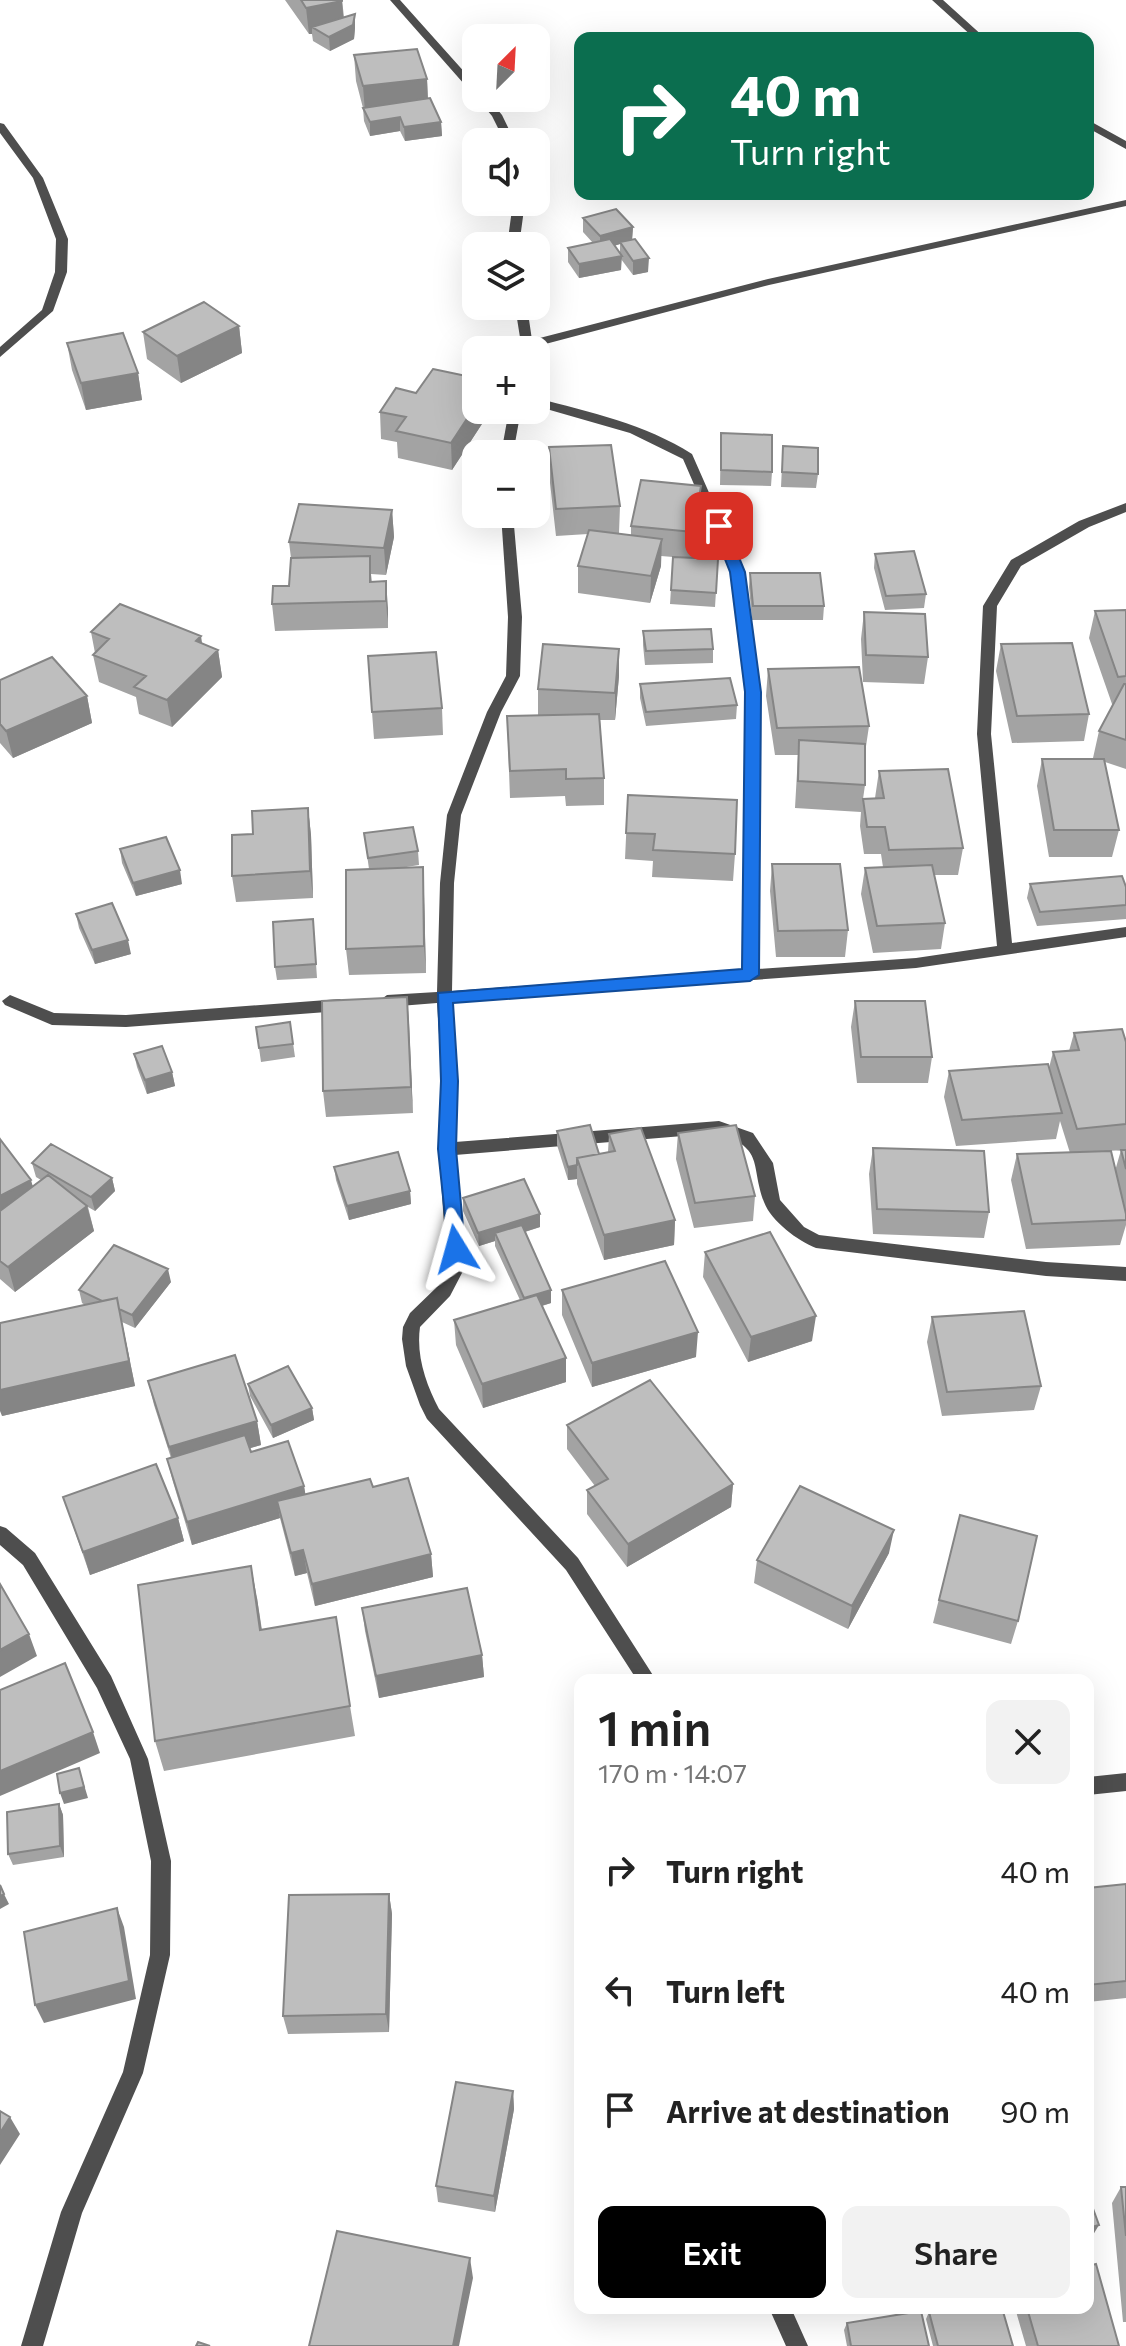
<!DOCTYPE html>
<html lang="en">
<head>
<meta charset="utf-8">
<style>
	body { margin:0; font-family:Commissioner,sans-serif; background:#f2f2f2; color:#222; height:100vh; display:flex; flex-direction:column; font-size:30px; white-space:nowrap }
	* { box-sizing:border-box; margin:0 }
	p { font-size:26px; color:#767676 }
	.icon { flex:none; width:44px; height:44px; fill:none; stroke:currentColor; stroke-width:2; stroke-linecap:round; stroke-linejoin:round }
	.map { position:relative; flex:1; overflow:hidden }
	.details { position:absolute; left:574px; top:1674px; width:520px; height:640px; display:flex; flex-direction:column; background:#fff; border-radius:16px; box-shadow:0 8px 32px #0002 }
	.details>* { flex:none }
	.top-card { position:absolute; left:574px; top:32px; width:520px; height:168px; border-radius:16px; box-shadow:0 8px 32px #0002; background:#0b6e4f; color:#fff; overflow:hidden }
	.needle { width:52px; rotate:24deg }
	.controls { position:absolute; left:462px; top:24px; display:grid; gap:16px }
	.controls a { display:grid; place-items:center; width:88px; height:88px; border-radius:16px; background:#fff; box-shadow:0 8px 32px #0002; font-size:40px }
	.pin { position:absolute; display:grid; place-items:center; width:68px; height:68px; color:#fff; margin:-34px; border-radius:16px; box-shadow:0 4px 12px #0006 }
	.me { position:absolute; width:88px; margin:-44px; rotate:352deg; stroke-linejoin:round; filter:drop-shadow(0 0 6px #0008) }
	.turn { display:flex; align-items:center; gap:28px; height:168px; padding:0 24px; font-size:36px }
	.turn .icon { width:104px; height:104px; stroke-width:2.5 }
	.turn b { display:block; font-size:56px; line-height:68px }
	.round { display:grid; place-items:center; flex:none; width:84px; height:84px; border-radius:16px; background:#f2f2f2 }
	.head { display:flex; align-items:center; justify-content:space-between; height:136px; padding:0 24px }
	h1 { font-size:48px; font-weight:600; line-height:60px }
	.primary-button { display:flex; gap:16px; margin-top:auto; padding:16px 24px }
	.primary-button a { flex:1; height:92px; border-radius:16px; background:#000; color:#fff; font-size:32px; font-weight:600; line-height:92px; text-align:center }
	.primary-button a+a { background:#f2f2f2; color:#222 }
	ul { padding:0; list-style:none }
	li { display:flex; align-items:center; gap:24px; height:120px; padding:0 24px }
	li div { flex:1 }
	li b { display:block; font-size:30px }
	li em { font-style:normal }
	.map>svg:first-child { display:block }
</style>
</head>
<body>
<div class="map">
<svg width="1126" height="2346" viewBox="0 0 1126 2346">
	<rect width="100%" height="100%" fill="#fff"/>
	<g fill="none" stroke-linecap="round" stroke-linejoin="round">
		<path fill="#4e4e4e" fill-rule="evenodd" d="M390,0H400L476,85V94L472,93Z
			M932,0H943L985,38H974Z
			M477,98H488L502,115L515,142H505L492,116Z
			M1088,120L1126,141V149L1088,128Z
			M0,123L4,124L43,178L68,239L67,272L53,311L0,357V347L42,310L55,272L56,239L33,178L0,133Z
			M1126,200V206L769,285L534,347V350H522L515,306H527L532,340L768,279Z
			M513,202H525L519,246H507Z
			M536,398C590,412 645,424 692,454L744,572L760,692L758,969L916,958L997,946L977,734L983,606L1011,560L1079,521L1126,503V512L1089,527L1021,566L997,606L991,734L1012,943L1126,927V937L916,968L452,1002L458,1081L455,1142L719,1121L753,1133L773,1163L780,1200L804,1227L819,1235L1046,1262L1126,1267V1281L1046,1276L816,1248C798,1241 771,1221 764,1202C750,1164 765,1150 719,1133L455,1155L463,1271L450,1296L420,1327C416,1356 426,1384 439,1409L578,1558L656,1680H637L566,1570L427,1419L420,1405L406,1366L402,1339L403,1327L410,1313L438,1286L447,1271L439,1149L442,1081L437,1003L387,1007L379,1001L387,995L437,992L440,883L447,815L487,712L506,676L508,617L501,514H513L522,617L520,676L501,712L461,815L454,883L452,991L743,970L746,692L732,572L683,459L630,433L536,406Z
			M509,410H521L513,454H501Z
			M10,995L54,1013L126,1015L340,999L348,1005L340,1011L126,1027L52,1025L5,1005L2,1001Z
			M0,1526L6,1528L35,1553L111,1676L148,1759L171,1861L170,1955L143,2073L82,2213L43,2346H21L61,2212L123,2072L150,1955L151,1861L130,1759L97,1688L23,1565L0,1545Z
			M1126,1773V1791L1088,1795V1777Z
			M769,2308H791L808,2346H786Z"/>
	</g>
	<path fill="#a3a3a3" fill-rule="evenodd" d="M285,0H342L344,17L355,28L354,39L330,51L313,41L312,34H309Z
		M354,55L427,79L428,98L441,122L442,136L405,141L400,131L370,136L364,121L363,108L356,81Z
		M583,218L633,227L632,239L648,272L633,275L621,259V270L579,278L568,262V248L593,243L583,232ZM620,244V254L614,246Z
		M239,326L242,353L181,383L147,359L143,332Z
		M67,343L138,373L142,400L86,410L72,370Z
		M416,393L476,410H491L452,470L398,458L397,442L381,439L380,412Z
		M721,433L772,472L771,486L720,485Z
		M783,446L818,474L816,488L781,487Z
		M549,447L620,506L619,533H614L631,535V526L701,486L700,513L692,558L718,559L715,607L670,604L673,557L661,556V566L650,603L578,593V566L588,534L556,536L549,474Z
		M392,510L394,537L386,575L371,574L372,582L386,581L388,628L275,631L272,604L289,586L291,558L289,542Z
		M875,554L926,594L924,608L885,610L874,568Z
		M750,573L824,606L823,620H752L749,587Z
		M1126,610V769L1105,762L1119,830L1112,857H1049L1037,786L1042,759L1093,758L1099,731L1113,704H1112L1089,638L1095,611Z
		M864,612L928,657L924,684L863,682L861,639Z
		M643,631L713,649V663L645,665L643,645Z
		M91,632L203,644L218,650L222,677L172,727L139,714L136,697L99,682L93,655L95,653Z
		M1001,644L1089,714L1084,741L1012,743L996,671Z
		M768,669L869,726L865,753V785L863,799L875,798L879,771L963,848L958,875H934L945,923L941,949L873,953L861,894L865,868L883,867L881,854H864L860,826L861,812L795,808L798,755H775L766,696Z
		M619,676L615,720H600L604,778V805L566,806L565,796L510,798L507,716H538V689Z
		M0,680L87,696L92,723L13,758L0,743Z
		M640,684L737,705L736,719L646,726L640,698Z
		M442,708L443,735L374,739L372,712Z
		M628,795L735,854L733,881L652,877L653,861L625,859Z
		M308,808L311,835L313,898L236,902L232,876L253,834Z
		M364,833L418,851L419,865L400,868L423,867L426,973L349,975L346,949L369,869Z
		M120,849L182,884L136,896L122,863Z
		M772,864L848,930L845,957H776L770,891Z
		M1030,884L1126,887V919L1037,926L1027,898Z
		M76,914L131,954L95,964L79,928Z
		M313,919L317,978L277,980L275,967Z
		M407,997L413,1113L326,1117L323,1091Z
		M855,1001L932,1057L928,1083H857L851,1027Z
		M290,1022L295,1057L261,1062L256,1027Z
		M1074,1033L1126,1042V1150L1106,1151L1115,1171L1121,1150H1126V1225L1120,1245L1026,1249L1011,1180L1017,1154L1070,1153L1060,1121L1056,1139L956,1146L944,1097L949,1071L1049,1068L1053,1052L1069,1051Z
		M134,1054L172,1072L175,1086L147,1094L137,1067Z
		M557,1131L599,1154L608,1152L609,1134L675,1220L674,1245L604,1260L577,1184V1179L568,1180L557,1145Z
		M678,1133L755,1196L753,1221L694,1228L676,1159Z
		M0,1139L33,1186L41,1180L36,1177L32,1163L112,1178L115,1191L95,1211L88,1207L94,1231L15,1292L0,1279Z
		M873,1148L989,1212L984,1238L873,1234L869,1174Z
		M334,1167L410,1191L411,1204L349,1220L336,1180Z
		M463,1198L540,1227L525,1232L551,1290V1303L542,1306L566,1382L483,1408L456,1345L454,1320L520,1300L495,1246V1241L479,1246L463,1211Z
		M705,1252L812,1341L748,1362L703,1277Z
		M171,1282L135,1328L122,1322L135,1386L2,1416L85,1305L82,1303L79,1290Z
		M562,1290L696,1357L592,1387L562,1315Z
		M932,1317L1041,1386L1034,1410L942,1416L927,1342Z
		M148,1381L257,1421L261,1445L250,1448L251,1452L304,1486L305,1494L373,1487L431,1554L433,1577L315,1606L307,1573L295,1576L280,1518L192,1545L173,1482L167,1459L171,1458L154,1405Z
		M248,1384L312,1408L314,1420L273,1438L250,1396Z
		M567,1425L733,1484L731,1507L627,1567L587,1514V1490L595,1486L567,1449Z
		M63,1497L178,1518L184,1541L90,1575Z
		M960,1515L1018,1621L1011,1644L933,1623Z
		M889,1553L848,1629L754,1583L757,1560Z
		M257,1598L262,1630L350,1706L355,1736L164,1771L155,1741Z
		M362,1608L482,1655L484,1677L379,1698L365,1631Z
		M59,1804L63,1815L64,1857L13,1865L8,1854Z
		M1126,1884V1998L1088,2002V1888Z
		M389,1894L392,1914L389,2032L288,2034L283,2016Z
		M513,2091L514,2109L495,2212L438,2202L436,2186Z
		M1121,2187H1126V2322H1123L1112,2203Z
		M1015,2308H1088L1119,2346H1026Z
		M929,2312L1013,2346H933L926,2319Z
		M847,2323L929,2346H847L844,2330Z"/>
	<path fill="#858585" d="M342,1L344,27H312V34H309L306,8Z
		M355,14V28L354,39L330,51L329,37Z
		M427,79L428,105L365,112L363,86Z
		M400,117V131L370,136V122Z
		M441,122L442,136L405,141L404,127Z
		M633,227L632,241L620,242V244L600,250V236Z
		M622,256L621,270L579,278V264Z
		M649,258L648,272L633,275V261Z
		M239,326L242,353L181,383L177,356Z
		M138,373L142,400L86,410L81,383Z
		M476,405V410H491L452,470L451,443Z
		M701,486L700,513L692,559L693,532Z
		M392,510L394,537L386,575L384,548Z
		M662,539L661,566L650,603L651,576Z
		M386,581L388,608V628L386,601Z
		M201,636L205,662L218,650L222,677L172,727L167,700L196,641Z
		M619,649V676L615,720V693Z
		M87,696L92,723L13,758L6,731Z
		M308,808L311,835L313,898L310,871Z
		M423,867L424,894L426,973L424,946Z
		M180,870L182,884L136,896L133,883Z
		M128,940L131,954L95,964L92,950Z
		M407,997L409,1023L413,1113L411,1087Z
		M172,1072L175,1086L147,1094L145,1080Z
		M577,1165V1179L568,1180V1167Z
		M112,1178L115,1191L95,1211L91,1197Z
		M31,1180L38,1205L0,1225V1196Z
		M410,1191L411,1204L349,1220L347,1206Z
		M87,1206L94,1231L15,1292L8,1267Z
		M540,1214V1227L498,1240L495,1233V1241L479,1246L478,1233Z
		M675,1220L674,1245L604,1260V1235Z
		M168,1269L171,1282L135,1328L132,1315Z
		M551,1290V1303L524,1311V1298Z
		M117,1298L135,1386L2,1416L0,1411V1390Z
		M816,1316L812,1341L748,1362L751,1337Z
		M698,1332L696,1357L592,1387V1363Z
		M566,1358V1382L483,1408L482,1384Z
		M312,1408L314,1420L273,1438L271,1425Z
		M257,1421L261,1445L175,1470L169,1447Z
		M733,1484L731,1507L627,1567L628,1544Z
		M304,1486L308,1509L277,1501L280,1518L192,1545L187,1522Z
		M178,1518L184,1541L90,1575L83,1552Z
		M894,1530L889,1553L848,1629L852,1606Z
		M303,1550L307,1573L295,1576L291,1553Z
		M431,1554L433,1577L315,1606L312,1584Z
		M251,1566L257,1598L266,1661L260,1630Z
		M29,1634L37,1656L0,1677V1650Z
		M482,1655L484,1677L379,1698L376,1676Z
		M93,1732L100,1753L0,1796V1771Z
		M79,1768L88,1798L64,1804L60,1793Z
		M59,1804L63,1815L64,1857L60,1846Z
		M4,1894L9,1904L0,1909V1896Z
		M389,1894L392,1914L389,2032L386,2014Z
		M117,1908L124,1927L136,1999L44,2023L35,2005Z
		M513,2091L514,2109L495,2212L494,2196Z
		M10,2117L20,2134L0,2165V2133Z
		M1099,2225L1090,2240L1088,2241V2228Z
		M470,2258L473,2278L459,2346H453Z"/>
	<path fill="#bebebe" stroke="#858585" stroke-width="2" d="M301,0H342V1L306,8Z
		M355,14L353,25L329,37L312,27Z
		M417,49L427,79L363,86L354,55Z
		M430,98L441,122L404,127L400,117L370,122L363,108Z
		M616,209L633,227L600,236L583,218Z
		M610,239L622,256L579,264L568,248Z
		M635,239L649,258L633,261L620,242Z
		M204,302L239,326L177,356L143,332Z
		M123,333L138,373L81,383L67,343Z
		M433,369L476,378V405L451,443L396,431L406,417L380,412L396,388L416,393Z
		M721,433L772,435V472L721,470Z
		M611,445L620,506L556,509L549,447Z
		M783,446L818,448V474L782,472Z
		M641,480L701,486L693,532L631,526Z
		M299,504L392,510L384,548L289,542Z
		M589,530L662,539L651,576L578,566Z
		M914,551L926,594L886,596L875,554Z
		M370,556V582L386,581V601L272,604L273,586H289L291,558Z
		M673,557L718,559L716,593L671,590Z
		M750,573H820L824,606H753Z
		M120,604L201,636L196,641L218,650L167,700L134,687L146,676L93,655L109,639L91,632Z
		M1126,610V676L1118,677L1095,611Z
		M864,612L925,614L928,657L866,655Z
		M711,629L713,649L646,651L643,631Z
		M1072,643L1089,714L1017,716L1001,644Z
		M543,644L619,649L615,693L538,689Z
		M436,652L442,708L372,712L368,656Z
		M52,657L87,696L6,731L0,724V680Z
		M859,667L869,726L777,728L768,669Z
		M730,678L737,705L646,712L640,684Z
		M1124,684H1126V740L1099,731Z
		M599,714L604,778L566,779V769L510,771L507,716Z
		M799,740L865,744V785L798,781Z
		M1042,759H1104L1119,830H1054Z
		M948,769L963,848L889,850L885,827H867L863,799L884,798L879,771Z
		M628,795L737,800L735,854L653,850L655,834L626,833Z
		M308,808L310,871L232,876V835L253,834L252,811Z
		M413,827L418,851L368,858L364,833Z
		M166,837L180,870L133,883L120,849Z
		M772,864H840L848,930L778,931Z
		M932,865L945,923L877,926L865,868Z
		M423,867L424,946L346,949V870Z
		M1122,876L1126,887V905L1040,912L1030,884Z
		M112,903L128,940L92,950L76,914Z
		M313,919L316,964L275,967L273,922Z
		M407,997L411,1087L323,1091L322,1001Z
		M855,1001H925L932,1057H861Z
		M290,1022L293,1044L259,1048L256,1027Z
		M1122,1029L1126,1042V1124L1077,1129L1053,1052L1079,1050L1074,1033Z
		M162,1046L172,1072L145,1080L134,1054Z
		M1048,1064L1062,1113L962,1120L949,1071Z
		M590,1125L599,1154L577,1158V1165L568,1167L557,1131Z
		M736,1125L755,1196L695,1203L678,1133Z
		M641,1128L675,1220L604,1235L577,1158L615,1151L609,1134Z
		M0,1139L31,1180L0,1196Z
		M51,1144L112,1178L91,1197L32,1163Z
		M873,1148L984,1151L989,1212L877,1209Z
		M1121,1150H1126V1169Z
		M1111,1151L1126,1214V1220L1032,1224L1017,1154Z
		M398,1152L410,1191L347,1206L334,1167Z
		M48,1175L87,1206L8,1267L0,1261V1211Z
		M524,1179L540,1214L478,1233L463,1198Z
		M522,1225L551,1290L524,1298L495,1233Z
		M770,1232L816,1316L751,1337L705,1252Z
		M114,1245L168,1269L132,1315L119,1309L117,1298L102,1301L79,1290Z
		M665,1261L698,1332L592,1363L562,1290Z
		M537,1295L566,1358L482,1384L454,1320Z
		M117,1298L129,1361L0,1390V1323Z
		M1024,1311L1041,1386L947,1392L932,1317Z
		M235,1355L257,1421L169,1447L148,1381Z
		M288,1366L312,1408L271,1425L248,1384Z
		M650,1380L733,1484L628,1544L587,1490L608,1479L567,1425Z
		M245,1435L251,1452L288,1441L304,1486L187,1522L167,1459Z
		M156,1464L178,1518L83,1552L63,1497Z
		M408,1478L431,1554L312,1584L303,1550L291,1553L277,1501L370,1479L373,1487Z
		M800,1486L894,1530L852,1606L757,1560Z
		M960,1515L1037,1536L1018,1621L939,1600Z
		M251,1566L260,1630L336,1617L350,1706L155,1741L138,1585Z
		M0,1584L29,1634L0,1650Z
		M467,1588L482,1655L376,1676L362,1608Z
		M65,1663L93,1732L0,1771V1690Z
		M79,1768L84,1787L60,1793L57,1774Z
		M59,1804L60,1846L8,1854L7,1812Z
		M1126,1884V1981L1088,1985V1888Z
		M0,1885L4,1894L0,1896Z
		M389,1894L386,2014L283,2016L289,1895Z
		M117,1908L129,1981L35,2005L24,1932Z
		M456,2082L513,2091L494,2196L436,2186Z
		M0,2111L10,2117L0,2133Z
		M1121,2187H1126V2236Z
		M1088,2195L1099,2225L1088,2228Z
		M337,2231L470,2258L453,2346H309Z
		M1096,2264L1119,2346H1038L1027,2308H1088V2266Z
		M949,2308H1002L1013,2346H938L929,2312Z
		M921,2311L929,2346H851L847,2323Z
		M198,2342L210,2346H196Z"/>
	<path fill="#1a73e8" stroke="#114b97" stroke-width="2" d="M714,523L726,526L745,572L761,692L759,975L750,981L453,1003L458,1081L456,1149L465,1249L456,1256L449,1254L438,1149L441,1081L438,993L742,969L745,692L730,572L712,526Z"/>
</svg>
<div class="controls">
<a><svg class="needle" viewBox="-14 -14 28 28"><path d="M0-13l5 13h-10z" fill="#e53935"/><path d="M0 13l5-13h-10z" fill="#767676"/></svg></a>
<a><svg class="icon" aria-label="sound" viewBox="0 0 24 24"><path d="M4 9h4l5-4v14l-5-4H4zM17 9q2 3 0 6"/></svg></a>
<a><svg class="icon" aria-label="layers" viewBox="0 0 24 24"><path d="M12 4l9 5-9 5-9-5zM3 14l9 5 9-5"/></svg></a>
<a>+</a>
<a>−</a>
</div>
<div class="pin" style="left:719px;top:526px;background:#d93025"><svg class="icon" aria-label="arrive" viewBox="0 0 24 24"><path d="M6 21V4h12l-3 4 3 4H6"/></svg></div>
<svg class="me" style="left:456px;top:1249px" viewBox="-20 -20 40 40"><path d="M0-17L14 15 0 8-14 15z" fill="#1a73e8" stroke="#fff" stroke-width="4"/></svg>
<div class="top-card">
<div class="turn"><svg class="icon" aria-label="right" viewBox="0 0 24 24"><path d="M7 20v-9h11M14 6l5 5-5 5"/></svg><div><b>40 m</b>Turn right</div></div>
</div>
<section class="details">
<div class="head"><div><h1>1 min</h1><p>170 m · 14:07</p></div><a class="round"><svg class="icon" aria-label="close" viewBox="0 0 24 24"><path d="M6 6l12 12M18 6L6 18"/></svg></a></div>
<ul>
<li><svg class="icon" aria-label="right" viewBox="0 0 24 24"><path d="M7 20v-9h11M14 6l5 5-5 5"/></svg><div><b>Turn right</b></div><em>40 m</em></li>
<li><svg class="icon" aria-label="left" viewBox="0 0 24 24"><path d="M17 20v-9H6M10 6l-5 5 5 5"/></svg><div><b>Turn left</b></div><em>40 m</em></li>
<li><svg class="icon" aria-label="arrive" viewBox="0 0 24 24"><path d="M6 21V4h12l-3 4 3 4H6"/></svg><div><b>Arrive at destination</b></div><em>90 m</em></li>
</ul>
<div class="primary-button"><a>Exit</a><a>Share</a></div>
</section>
</div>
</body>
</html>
